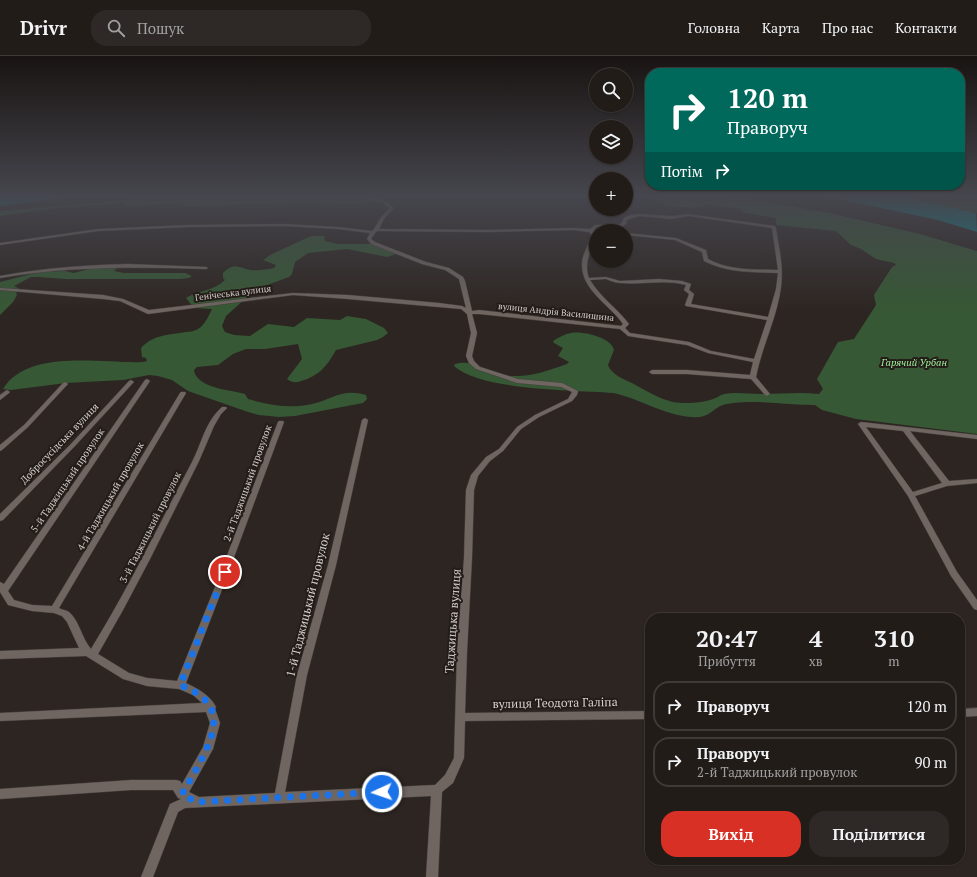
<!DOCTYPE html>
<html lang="uk">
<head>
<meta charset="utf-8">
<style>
	body { margin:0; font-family:"PT Serif",serif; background:#2e2926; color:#f1f3f6; height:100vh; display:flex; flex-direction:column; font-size:15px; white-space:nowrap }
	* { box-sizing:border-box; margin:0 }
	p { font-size:13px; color:#a2a1a2 }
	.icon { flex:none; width:22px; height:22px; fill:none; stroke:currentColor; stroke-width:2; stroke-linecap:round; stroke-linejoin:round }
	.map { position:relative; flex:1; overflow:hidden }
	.details { position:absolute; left:645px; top:557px; width:320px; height:252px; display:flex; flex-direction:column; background:#221c19; border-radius:16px; box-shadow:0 1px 3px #0004,0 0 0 1px #3f3a38 }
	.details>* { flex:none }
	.top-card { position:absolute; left:645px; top:12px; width:320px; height:122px; border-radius:16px; box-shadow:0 1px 3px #0004,0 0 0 1px #3f3a38; background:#00695c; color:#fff; overflow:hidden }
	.fabs { position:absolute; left:589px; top:12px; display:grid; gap:8px }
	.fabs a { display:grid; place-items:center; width:44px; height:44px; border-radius:50%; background:#221c19; box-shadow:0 1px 3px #0004,0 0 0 1px #3f3a38; font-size:20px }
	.pin { position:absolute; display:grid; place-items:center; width:34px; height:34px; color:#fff; margin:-17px; border:2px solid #fff; border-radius:50%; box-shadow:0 1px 4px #0007 }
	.me { position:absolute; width:44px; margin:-22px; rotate:267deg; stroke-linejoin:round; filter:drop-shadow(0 0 3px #0008) }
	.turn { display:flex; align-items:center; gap:14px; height:84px; padding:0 16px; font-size:18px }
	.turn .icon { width:52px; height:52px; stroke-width:2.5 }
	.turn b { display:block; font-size:28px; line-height:34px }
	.then { display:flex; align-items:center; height:38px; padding:0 16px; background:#0003; gap:8px; font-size:15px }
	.eta { display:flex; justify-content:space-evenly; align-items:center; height:68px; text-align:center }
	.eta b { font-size:24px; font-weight:700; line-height:28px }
	.cta { display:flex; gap:8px; margin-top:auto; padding:8px 16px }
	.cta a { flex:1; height:46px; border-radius:16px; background:#d93025; color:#fff; font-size:16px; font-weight:700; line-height:46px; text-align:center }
	.cta a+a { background:#2e2926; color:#f1f3f6 }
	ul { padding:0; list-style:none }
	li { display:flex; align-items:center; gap:12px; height:50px; margin:0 8px 6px; padding:0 8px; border:2px solid #3f3a38; border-radius:16px }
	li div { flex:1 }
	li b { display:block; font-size:15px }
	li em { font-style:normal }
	header { display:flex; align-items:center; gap:24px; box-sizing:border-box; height:56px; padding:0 20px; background:#221c19; border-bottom:1px solid #3f3a38 }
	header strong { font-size:19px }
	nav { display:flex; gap:22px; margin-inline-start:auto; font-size:14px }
	.search { width:280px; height:36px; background:#2e2926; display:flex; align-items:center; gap:10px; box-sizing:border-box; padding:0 14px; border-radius:16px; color:#a2a1a2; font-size:15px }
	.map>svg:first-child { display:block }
</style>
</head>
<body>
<header>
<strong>Drivr</strong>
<div class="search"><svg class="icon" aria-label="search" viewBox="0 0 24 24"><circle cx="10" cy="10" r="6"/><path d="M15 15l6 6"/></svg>Пошук</div>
<nav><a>Головна</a><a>Карта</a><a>Про нас</a><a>Контакти</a></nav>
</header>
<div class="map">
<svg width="977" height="821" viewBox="0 0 977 821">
	<rect width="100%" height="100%" fill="#2d2521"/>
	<path fill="#365834" d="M148,140H376L364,147L355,148L304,146L197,150H184L185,147L127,150L124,147L63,151L0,160V155L110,146Z
		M626,140H726L755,144L834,158L920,178L977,195V378L856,363L822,354L815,349C786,349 755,343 727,348C711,351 712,363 691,361C663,359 639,342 613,337C574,334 482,335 454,310L455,308C475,302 493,320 512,320C532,321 549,314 567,308L569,306L558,300L563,292L554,287L553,285C559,281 565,278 571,277C582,275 611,281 614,294L608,309C611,318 623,323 632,327C645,334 659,343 673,346C685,348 702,347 713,343C717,342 720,339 724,338C736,336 749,338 761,338C780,338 800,336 819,338L823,333L817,323L838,286L854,283L876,249L874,239L892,211L896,209L894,207L876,203L861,193L851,189L836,175L776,169V162L742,156V153L705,148L703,151L696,150L694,152L664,149L663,146Z
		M901,140H977V157Z
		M311,180H324L325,185L338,188H372L396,198L387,201L347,193L308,197L295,206L292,218L289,221L256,233L226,260L222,270L225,276L234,279L250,280L268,268L294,271L307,262L340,264L347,260L366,263L384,272L388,277L383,281L377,284L336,294C327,310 319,320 301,325C296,327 292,327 287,323L302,303L298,288L265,293H246L233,298L218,309L197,311L194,314C196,332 231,334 245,338L248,343C269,349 290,353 312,348C333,343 342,332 366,339L367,343L363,347L295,360L279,361L259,359L248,356L188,335L172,324L158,320L149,319L123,324L66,327L11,334L3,333C28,292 103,308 143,306L147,305L146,302L142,301L141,292C154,278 169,279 186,276C190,276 195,275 198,273C205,269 209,259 212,253L194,252L186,242C200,233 210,237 225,224L223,222V217C234,206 239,212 251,214C256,215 269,213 274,212L276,209L263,204L272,198Z
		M116,210L117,212L114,215L124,217H185L192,220L189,222L180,223H66L38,221H31L14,230L20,233L16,237L17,239L13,246L0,259V226L39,216L65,215L74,217L96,211Z"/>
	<path fill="#0c868e" d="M0,140H76L0,150Z
		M825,140H901L976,157L977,176L938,164Z"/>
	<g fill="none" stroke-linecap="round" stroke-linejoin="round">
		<g stroke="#47403e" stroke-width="1">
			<path id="minor" d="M370,140H375L372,142L385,145L394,152L384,163L379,173L488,174L574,172L590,173L595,169L621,168L624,162L630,159L639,158L672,160L688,158L775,170C777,175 777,180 778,185C781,201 783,215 781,231C777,262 762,290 756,321L770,338L767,340L765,339L751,323L687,318H652L649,316L652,314H687L750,319L753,306L708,297L687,289L628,280L620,273L479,258H472L477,277L472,300L474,305L480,311L518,323L562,327L578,335L577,339L572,345L539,361L521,373L503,395L490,405L478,420L474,434L472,502L467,596L465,657L650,655V663L465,665L464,702L453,727L442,736L438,821H426L431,740L185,752L178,756L153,821H141L170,748L181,743L178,742L173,734H131L0,743V733L131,724H176L180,725L182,728L203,691L210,667L206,656L0,665V657L202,647L193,639L179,633L147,630L123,623L86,600L0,603V595L79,592L67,566L62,560L54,557L32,555L8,549L0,536V526L4,528L145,324L147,323L150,325L8,535L14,544L32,549L52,550L180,337L181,336H185L186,337L59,552C62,554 66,554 69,556C79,564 82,583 91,593C128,533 159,469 192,406C202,387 205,366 222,351H226L227,352L221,358L214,370L199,405L150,503L123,554L98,598L129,617L147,622L177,625L215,531L278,366L279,365H283L284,366L223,531L186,627C198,633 210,639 216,651L215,653L220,667L213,693L189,736L199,741L275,737L297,619L328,509L362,364L365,362L368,364L336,509L307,619L285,736L435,729L445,719L454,702L457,596L464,502L466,434L471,419L486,401L499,393L517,371L535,359L568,343L572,336L561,331L517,327L476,313L469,307L466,300L471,277L467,258L461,253L348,243L293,239L148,258L120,245L103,243L0,234V232L103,239L123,243L149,254L293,237L348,239L439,247L462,250L466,252L459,223L445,214L422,208L371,188L367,183L370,177L338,173L284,170L188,171L98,175L0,189V187L98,173L188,169L284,168L338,171L372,175L374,173L381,161L390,152L383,147L368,144V142ZM639,160L672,163L688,160L772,172L778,214C754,213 730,215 708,203L706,194L676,182L626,177V179L675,184L702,196L704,205C727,217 752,216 778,217L776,233L768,261L691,248L694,238L689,234L691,228L682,225L659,223L620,225L606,221L589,222C583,206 592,194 596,180L594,176L598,175L594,174L596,171L623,170L626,168L627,164ZM574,174L589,176L592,179C589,189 582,198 582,208C581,234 610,249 623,268L621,270L479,254L472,255L465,225L463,221L449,212L426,206L375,186L371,183L375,177L377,175L488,176ZM606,223C611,225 616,227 621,227C643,229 665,223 686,229L684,234L689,238L685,249L686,250L767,264L754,303L711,295L689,286L630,277L625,272L629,268C617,252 600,241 590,224Z
				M128,208L206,211L208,212L206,213C137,211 69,210 0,222V220C43,212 85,209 128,208Z
				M131,324L134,326L133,327L74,391L3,464L0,465V458L70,389L129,325Z
				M65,326L67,327L68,328L67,329L28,371L2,394L0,395V389L24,369L63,327Z
				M7,334L10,336L9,337L0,344V339Z
				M861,366L977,379V383L910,375L949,425L977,423V427L947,430L915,440L957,516L977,544V554L974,553L951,520L908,440L858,368ZM866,371L903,375L942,427L913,436Z
				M977,652V660L960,661V653Z"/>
		</g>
		<use href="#minor" fill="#6f6661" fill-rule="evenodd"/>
	</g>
	<linearGradient id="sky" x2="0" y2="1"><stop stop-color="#191412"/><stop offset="0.55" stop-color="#46464e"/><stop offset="1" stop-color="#46464e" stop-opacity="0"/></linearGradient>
	<rect width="977" height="255" fill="url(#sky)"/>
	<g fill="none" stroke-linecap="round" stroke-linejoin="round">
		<path stroke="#1a73e8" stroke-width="7" stroke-dasharray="0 12.6" d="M225,516L180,629C189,633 199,637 206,645C229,668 194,716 182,738L196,746L382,736"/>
	</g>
	<g text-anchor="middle" stroke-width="4" stroke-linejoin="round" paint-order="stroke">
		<g font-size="9" fill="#d6d0ce" stroke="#231c18">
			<text transform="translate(233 237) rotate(-7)" y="3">Генічеська вулиця</text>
			<text transform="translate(556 256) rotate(6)" y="3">вулиця Андрія Василишина</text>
		</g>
		<g font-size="10" font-style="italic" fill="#9df399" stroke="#231c18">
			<text x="914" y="310">Гарячий Урбан</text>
		</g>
		<g font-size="10" fill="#d6d0ce" stroke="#231c18">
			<text transform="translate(59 387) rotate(-46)" y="4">Добросусідська вулиця</text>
			<text transform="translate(67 424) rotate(-56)" y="4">5-й Таджицький провулок</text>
			<text transform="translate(247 427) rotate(-70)" y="4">2-й Таджицький провулок</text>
			<text transform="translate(110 440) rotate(-60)" y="4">4-й Таджицький провулок</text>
			<text transform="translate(150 471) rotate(-63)" y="4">3-й Таджицький провулок</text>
		</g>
		<g font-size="12" fill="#d6d0ce" stroke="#231c18">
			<text transform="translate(308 549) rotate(-76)" y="4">1-й Таджицький провулок</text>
			<text transform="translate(453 565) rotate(-86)" y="4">Таджицька вулиця</text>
			<text transform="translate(555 647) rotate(-1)" y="4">вулиця Теодота Галіпа</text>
		</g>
	</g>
</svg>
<div class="fabs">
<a><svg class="icon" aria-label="search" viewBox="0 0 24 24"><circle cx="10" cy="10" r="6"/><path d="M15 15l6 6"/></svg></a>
<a><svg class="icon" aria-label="layers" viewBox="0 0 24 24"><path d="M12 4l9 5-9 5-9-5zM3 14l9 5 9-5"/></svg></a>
<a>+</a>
<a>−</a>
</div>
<div class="pin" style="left:225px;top:516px;background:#d93025"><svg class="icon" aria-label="arrive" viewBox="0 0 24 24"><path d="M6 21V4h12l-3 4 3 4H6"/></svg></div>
<svg class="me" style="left:382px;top:736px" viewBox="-20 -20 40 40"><circle r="17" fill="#1a73e8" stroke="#fff" stroke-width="3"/><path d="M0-11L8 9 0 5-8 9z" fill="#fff"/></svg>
<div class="top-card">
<div class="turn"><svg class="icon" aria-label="right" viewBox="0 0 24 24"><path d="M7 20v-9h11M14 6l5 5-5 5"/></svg><div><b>120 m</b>Праворуч</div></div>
<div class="then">Потім<svg class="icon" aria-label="right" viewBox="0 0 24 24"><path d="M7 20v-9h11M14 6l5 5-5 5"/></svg></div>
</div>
<section class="details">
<div class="eta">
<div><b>20:47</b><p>Прибуття</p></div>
<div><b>4</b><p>хв</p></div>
<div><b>310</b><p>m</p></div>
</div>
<ul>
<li><svg class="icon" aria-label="right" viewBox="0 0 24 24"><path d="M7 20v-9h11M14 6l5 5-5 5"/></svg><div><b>Праворуч</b></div><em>120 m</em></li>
<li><svg class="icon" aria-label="right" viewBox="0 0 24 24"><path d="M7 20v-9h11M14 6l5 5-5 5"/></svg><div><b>Праворуч</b><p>2-й Таджицький провулок</p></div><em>90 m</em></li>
</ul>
<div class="cta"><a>Вихід</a><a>Поділитися</a></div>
</section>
</div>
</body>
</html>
